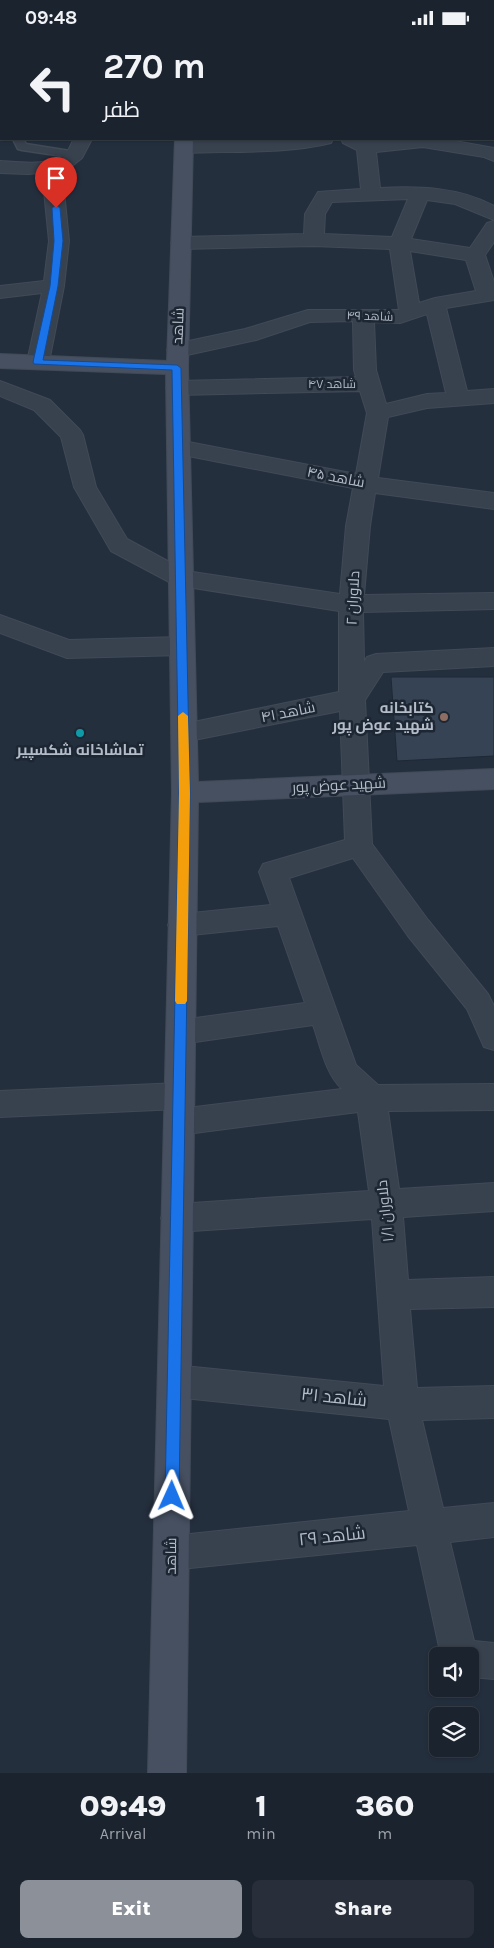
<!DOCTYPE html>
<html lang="en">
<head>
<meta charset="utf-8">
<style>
	body { margin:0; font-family:Karla,Cairo,sans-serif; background:#282f3a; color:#f1f3f6; height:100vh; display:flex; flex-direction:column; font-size:19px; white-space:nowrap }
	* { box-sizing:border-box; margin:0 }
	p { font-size:16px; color:#a0a4aa }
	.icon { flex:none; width:28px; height:28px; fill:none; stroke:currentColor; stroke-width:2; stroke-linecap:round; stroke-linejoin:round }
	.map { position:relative; height:1738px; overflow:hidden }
	.panel { display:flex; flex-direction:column; background:#1b232e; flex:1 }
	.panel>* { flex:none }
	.top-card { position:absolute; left:0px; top:0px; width:495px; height:105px; box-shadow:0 1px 4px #0004,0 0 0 1px #39404a; background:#1b232e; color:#f1f3f6; overflow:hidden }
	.tools { position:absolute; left:429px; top:1612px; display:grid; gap:10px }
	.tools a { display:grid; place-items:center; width:50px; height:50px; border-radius:8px; background:#1b232e; box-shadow:0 1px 4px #0004,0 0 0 1px #39404a; font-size:25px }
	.pin { position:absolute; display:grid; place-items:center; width:42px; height:42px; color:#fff; margin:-51px -21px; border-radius:50% 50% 50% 0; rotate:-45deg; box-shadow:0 0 5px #0007 }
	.pin .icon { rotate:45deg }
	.me { position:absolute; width:55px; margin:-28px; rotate:1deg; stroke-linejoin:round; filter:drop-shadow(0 0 4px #0008) }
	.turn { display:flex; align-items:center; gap:18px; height:105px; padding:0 20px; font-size:22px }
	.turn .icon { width:65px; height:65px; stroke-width:2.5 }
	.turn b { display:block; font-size:35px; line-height:42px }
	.eta { display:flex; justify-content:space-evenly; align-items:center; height:85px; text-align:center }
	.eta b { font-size:30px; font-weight:800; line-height:35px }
	.cta { display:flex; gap:10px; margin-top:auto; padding:10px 20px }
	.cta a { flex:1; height:58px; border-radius:8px; background:#8c9099; color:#fff; font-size:20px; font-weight:800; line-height:58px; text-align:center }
	.cta a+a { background:#282f3a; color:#f1f3f6 }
	.status { display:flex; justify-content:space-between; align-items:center; height:35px; padding:0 25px; background:#1b232e; direction:ltr }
	.status svg { height:14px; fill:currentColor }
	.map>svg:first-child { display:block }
</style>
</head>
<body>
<div class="status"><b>09:48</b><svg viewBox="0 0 49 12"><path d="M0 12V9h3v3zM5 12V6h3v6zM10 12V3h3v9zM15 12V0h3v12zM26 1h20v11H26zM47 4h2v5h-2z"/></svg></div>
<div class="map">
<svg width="494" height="1738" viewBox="0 0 494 1738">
	<rect width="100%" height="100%" fill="#242f3e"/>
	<path fill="#364354" stroke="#1f2835" d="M391,642H494V721L397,726Z"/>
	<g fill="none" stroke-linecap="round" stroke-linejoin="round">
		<g stroke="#414a57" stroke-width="3">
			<path id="lane" d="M57,0H67V1H57Z
				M13,104H23L26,109L76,117L81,120L76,123L22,115L18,114Z"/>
		</g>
		<g stroke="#414a57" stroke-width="2">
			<path id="street" d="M465,0H491L492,1H466Z
				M74,104H92L82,123L72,131L64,156L69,206L64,251L49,327L46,332L38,334L30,332L27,327L42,258L0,263V251L44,246L49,206L44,156L51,137L28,139L0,138V126C19,127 51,132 66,118C70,114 71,108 74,104Z
				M252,104H333L331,108C287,119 230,116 184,118L177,116L175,112L177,108L184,106Z
				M341,104H364L369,106L390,104H444L494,113V126L484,122L423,112L376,117L380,153C418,151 460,152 494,171V185L455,169L427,165L411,204L470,213L487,188L494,186V207L485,220L494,247V265L446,273L467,356L494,354V368L427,373L388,382L378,443L494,458V474L375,458L370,491L364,560L494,558V574L363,577L364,627L367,622L376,619L494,613V631L383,637L365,665L372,809L428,885L488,959L494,971V1015L484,1012L467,974L408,901L353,823L289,843L356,1030L378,1050L494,1049V1075L388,1076L399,1154L494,1148V1176L403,1182L408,1245L494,1242V1272L410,1274L417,1353L494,1351V1383L422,1385L443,1473L494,1468V1502L450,1507L474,1606L494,1608V1644L470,1642V1621H441L417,1510L171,1535L159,1530L154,1518L159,1506L171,1501L409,1476L389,1384L174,1362L162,1357L158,1346L162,1335L174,1330L384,1351L372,1184L177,1197L166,1193L161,1183L166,1173L177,1169L369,1156L358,1077L179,1100L168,1096L164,1087L168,1078L179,1074L342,1054C325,1038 321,1012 313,990L181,1009L171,1006L167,997L171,988L181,985L305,968L278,891L182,901L172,898L168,890L172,882L182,879L271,870L259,837L263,829L345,805L340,676L184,707L175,705L171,698L175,691L184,689L339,657V576L181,551L173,549L111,516L74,452L61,402L34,375L0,361V346L50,365L80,395L83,400L96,452L127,504L186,536L340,559L346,491L353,453L178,419L170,417L167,412L170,407L178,405L356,439L367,378L360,356L177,360L169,358L166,353L169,348L177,346L356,342L354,335L353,286L310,287L256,305L178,322L170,320L167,315L170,310L245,294L308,275H399L390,214L314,211L181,214L174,212L171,208L174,204L181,202L304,199L305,179L318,157L361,154L357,115L343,108ZM408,164L392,202L324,199L325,179L332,167ZM410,216L466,225L476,256L435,263L419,268ZM427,279L446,358L427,359L386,369L376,335L374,287L400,288Z
				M0,580L69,605L182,602L191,605L194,611L191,617L182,620L67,623L0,598Z
				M179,1048L189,1052L194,1061L189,1070L179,1074L0,1082V1056Z"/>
		</g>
		<g stroke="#414a57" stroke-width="2">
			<path id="secondary" d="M179,0H197V1H179Z
				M175,104H193L188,333L198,747L494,734V754L198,767L186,1738H148L172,758L166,339L0,333V319L167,326Z"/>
		</g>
		<use href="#lane" fill="#38414e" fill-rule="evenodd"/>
		<use href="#street" fill="#38414e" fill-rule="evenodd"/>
		<use href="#secondary" fill="#465061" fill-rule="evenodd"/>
	</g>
	<path fill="#1a73e8" stroke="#114b97" d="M56,170L60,173L63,206L58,251L43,325L177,330L181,333L190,758L179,1461L177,1466L172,1468L167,1466L165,1461L179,758L172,335L34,329L33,327L50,251L54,206L52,173Z"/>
	<path fill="#f59e0b" d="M183,677L188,681L190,758L187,966L185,969H177L175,966L179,758L178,681Z"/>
	<circle fill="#8d6e63" stroke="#1d2633" stroke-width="2" cx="444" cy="682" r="5"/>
	<circle fill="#0f9aa8" stroke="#1d2633" stroke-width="2" cx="80" cy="698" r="5"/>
	<g text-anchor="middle" stroke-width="5" stroke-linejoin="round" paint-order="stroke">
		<g font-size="12" fill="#b4bcc9" stroke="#1d2633">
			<text transform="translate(370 281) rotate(2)" y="4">شاهد ۴۹</text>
			<text x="332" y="353">شاهد ۴۷</text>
		</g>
		<g font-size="15" fill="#b4bcc9" stroke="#1d2633">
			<text transform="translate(178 291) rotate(-88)" y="5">شاهد</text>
			<text transform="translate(336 442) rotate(11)" y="5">شاهد ۴۵</text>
			<text transform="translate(353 563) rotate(-87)" y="5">دلاوران ۲</text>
			<text transform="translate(288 677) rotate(-11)" y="5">شاهد ۴۱</text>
			<text transform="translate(339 750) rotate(-3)" y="5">شهید عوض پور</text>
			<text transform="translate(385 1176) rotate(-96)" y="5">دلاوران ۱/۱</text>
			<text transform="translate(171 1521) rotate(-89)" y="5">شاهد</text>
		</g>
		<g font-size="15" font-weight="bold" fill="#b4bcc9" stroke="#1d2633" text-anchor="end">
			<text x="434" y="678">کتابخانه<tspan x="434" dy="17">شهید عوض پور</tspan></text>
			<text x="80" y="720" text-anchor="middle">تماشاخانه شکسپیر</text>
		</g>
		<g font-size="18" fill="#b4bcc9" stroke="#1d2633">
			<text transform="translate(334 1362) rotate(6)" y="6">شاهد ۳۱</text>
			<text transform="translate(332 1501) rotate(-6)" y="6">شاهد ۲۹</text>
		</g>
	</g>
</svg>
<div class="tools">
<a><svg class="icon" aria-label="sound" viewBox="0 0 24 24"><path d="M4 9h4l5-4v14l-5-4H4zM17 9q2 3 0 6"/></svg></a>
<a><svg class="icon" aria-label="layers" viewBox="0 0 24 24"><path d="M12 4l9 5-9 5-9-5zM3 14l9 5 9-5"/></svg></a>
</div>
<div class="pin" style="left:56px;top:173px;background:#d93025"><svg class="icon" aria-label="arrive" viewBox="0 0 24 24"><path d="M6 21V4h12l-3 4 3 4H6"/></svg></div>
<svg class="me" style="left:172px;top:1461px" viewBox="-20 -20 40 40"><path d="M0-17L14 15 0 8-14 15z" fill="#1a73e8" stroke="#fff" stroke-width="4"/></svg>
<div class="top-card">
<div class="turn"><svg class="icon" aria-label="left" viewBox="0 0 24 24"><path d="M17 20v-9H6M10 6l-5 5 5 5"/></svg><div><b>270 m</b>ظفر</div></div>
</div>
</div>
<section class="panel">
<div class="eta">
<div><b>09:49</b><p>Arrival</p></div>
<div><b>1</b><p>min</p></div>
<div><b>360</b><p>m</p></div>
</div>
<div class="cta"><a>Exit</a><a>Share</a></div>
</section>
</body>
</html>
